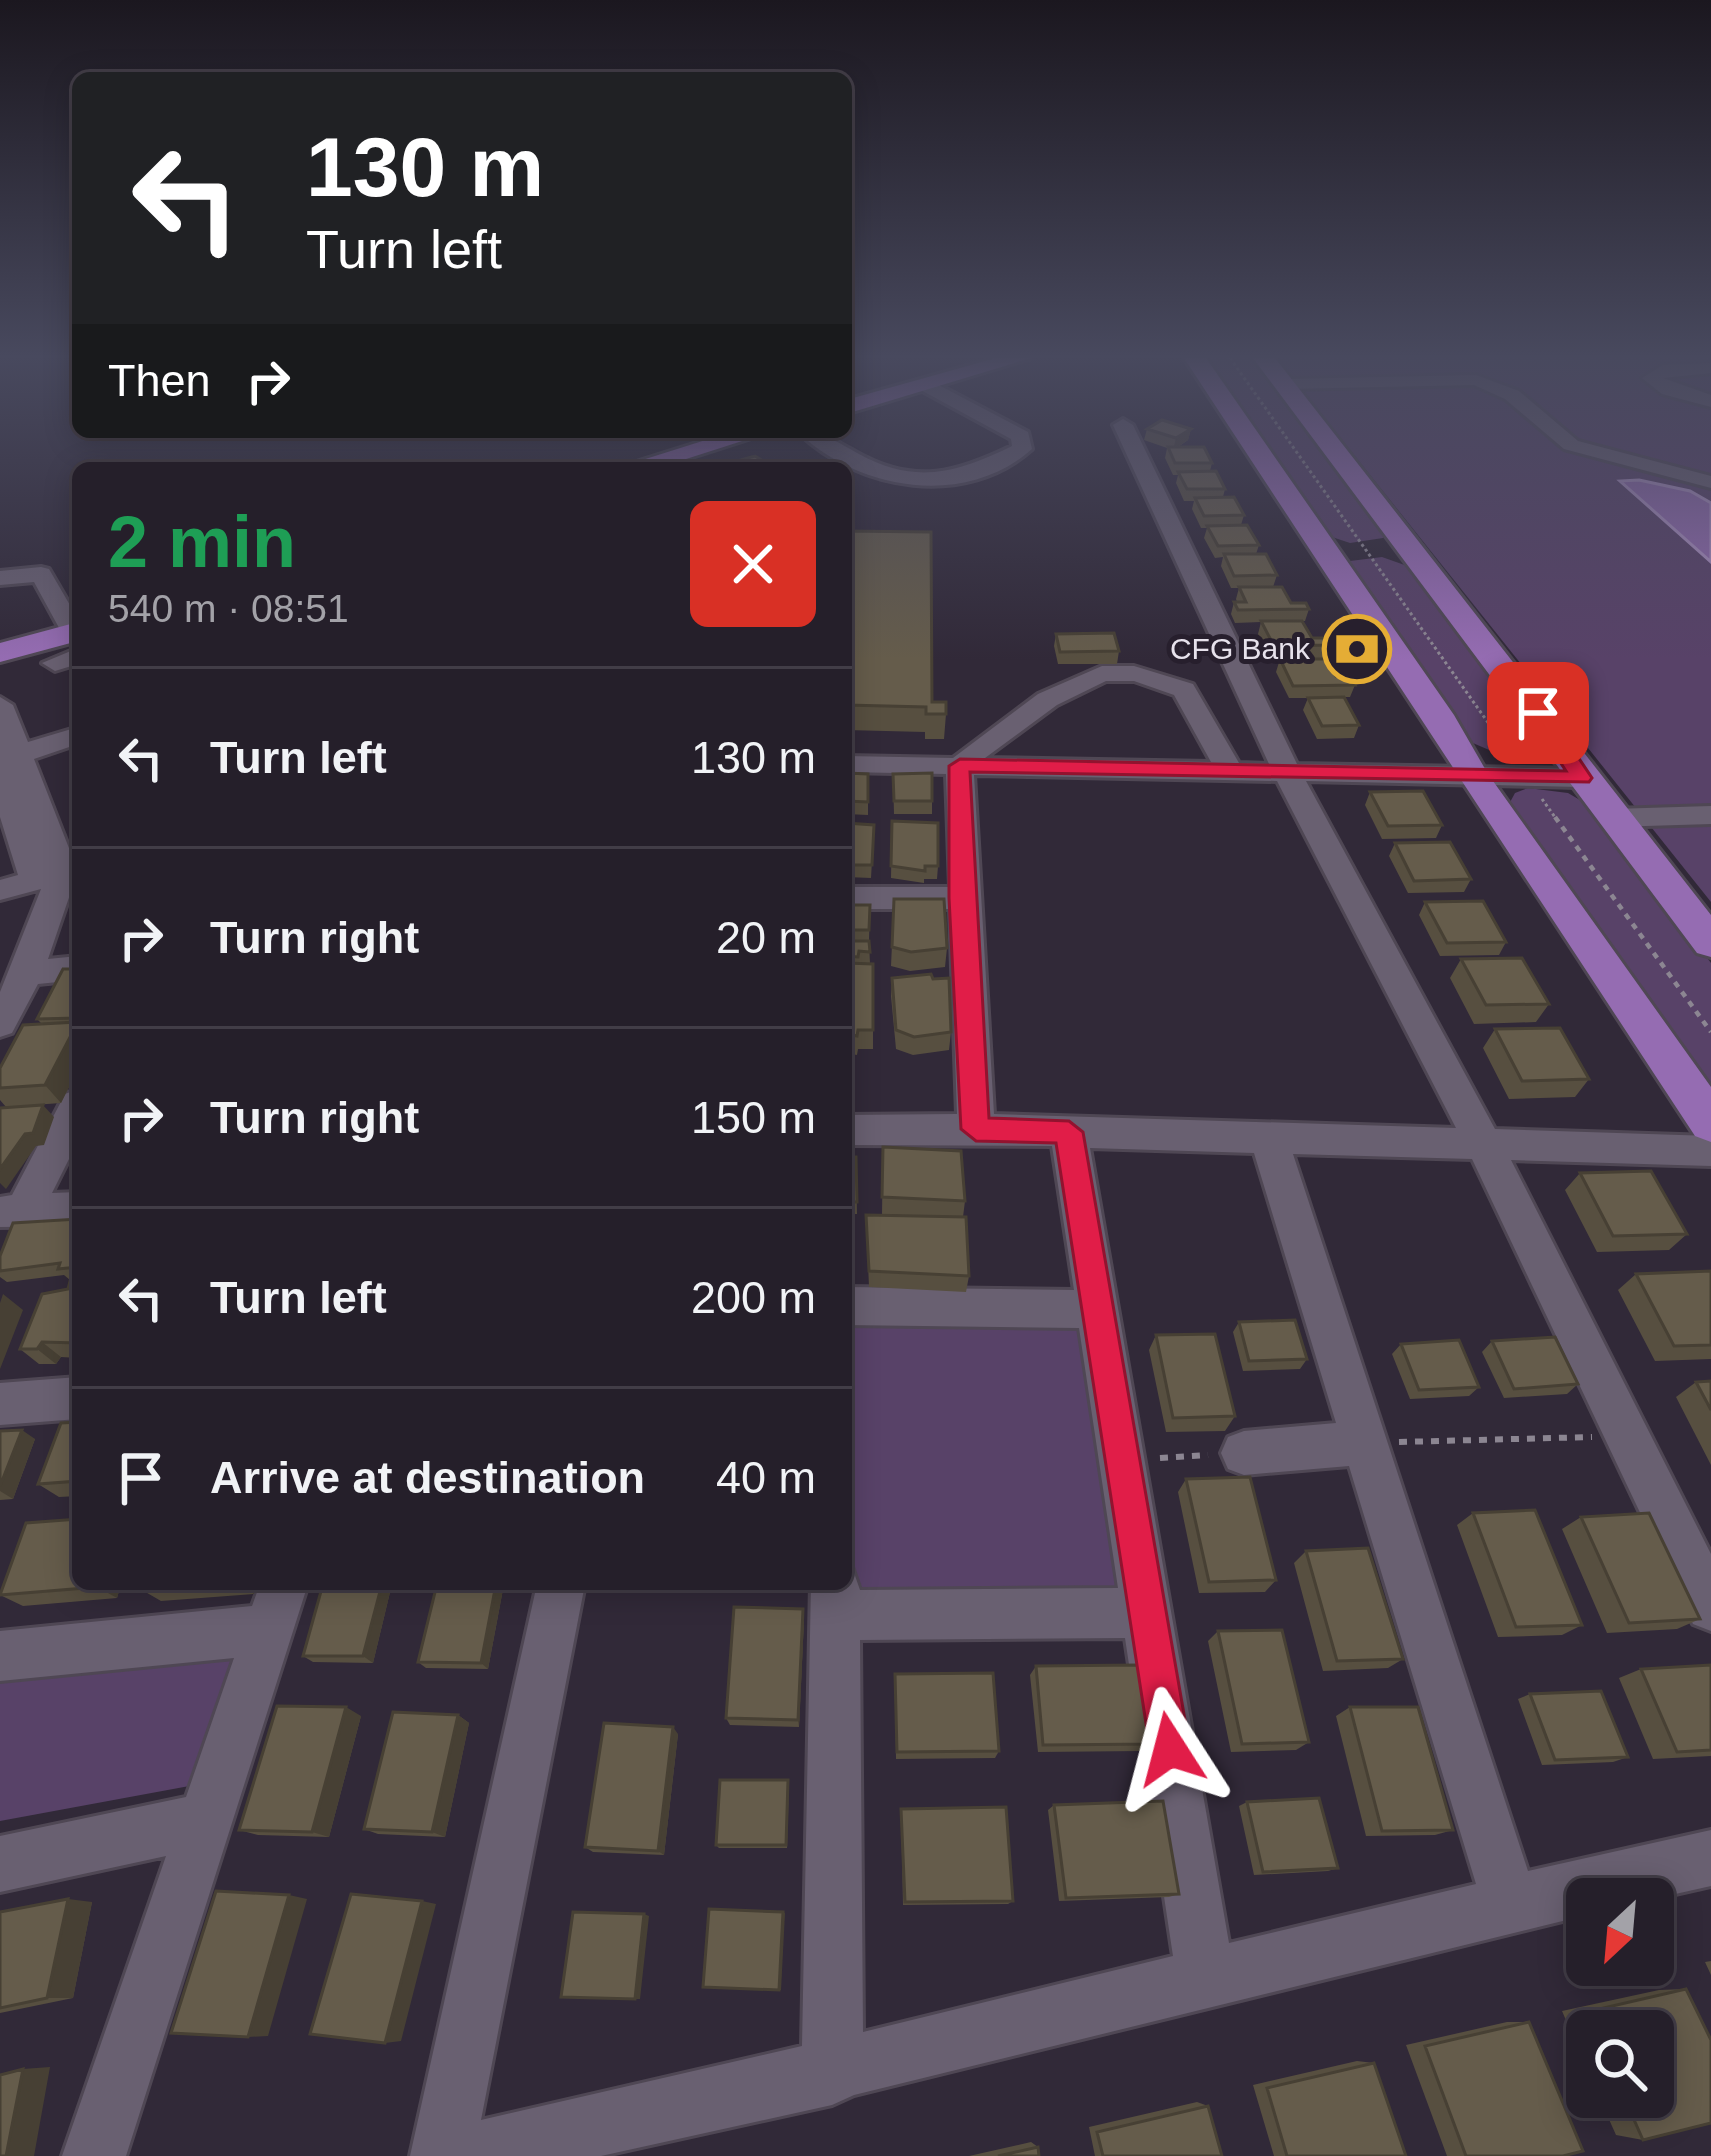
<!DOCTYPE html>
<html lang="en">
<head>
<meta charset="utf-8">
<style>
	body { margin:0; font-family:Arial,sans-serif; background:#312c36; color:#f1f3f6; height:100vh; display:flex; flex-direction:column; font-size:45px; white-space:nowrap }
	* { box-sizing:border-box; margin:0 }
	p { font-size:39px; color:#a3a2a8 }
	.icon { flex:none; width:66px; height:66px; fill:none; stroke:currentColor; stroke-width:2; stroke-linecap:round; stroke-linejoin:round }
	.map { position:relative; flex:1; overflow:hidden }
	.side { position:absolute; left:72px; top:462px; width:780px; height:1128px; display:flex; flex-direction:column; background:#251f2a; border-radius:18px; box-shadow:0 6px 30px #0003,0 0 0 3px #423d47 }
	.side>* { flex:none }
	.top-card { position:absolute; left:72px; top:72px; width:780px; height:366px; border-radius:18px; box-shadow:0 6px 30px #0003,0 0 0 3px #423d47; background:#202124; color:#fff; overflow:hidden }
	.needle { width:78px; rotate:206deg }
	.fabs { position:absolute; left:1566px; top:1878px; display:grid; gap:24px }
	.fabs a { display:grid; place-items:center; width:108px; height:108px; border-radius:18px; background:#251f2a; box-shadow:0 6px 30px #0003,0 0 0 3px #423d47; font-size:60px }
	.pin { position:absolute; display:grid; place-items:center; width:102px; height:102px; color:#fff; margin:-51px; border-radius:24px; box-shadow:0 6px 18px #0006 }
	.me { position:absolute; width:132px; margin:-66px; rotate:351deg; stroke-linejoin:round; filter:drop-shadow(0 0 9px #0008) }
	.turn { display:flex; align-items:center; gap:42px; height:252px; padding:0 36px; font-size:54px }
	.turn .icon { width:156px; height:156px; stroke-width:2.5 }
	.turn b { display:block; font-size:84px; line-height:102px }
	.then { display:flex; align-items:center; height:114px; padding:0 36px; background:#0003; gap:24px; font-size:45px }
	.round { display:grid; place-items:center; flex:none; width:126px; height:126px; border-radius:18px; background:#312c36 }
	.overview { display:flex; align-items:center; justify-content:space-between; height:204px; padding:0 36px }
	h1 { font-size:72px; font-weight:800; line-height:90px; color:#1e9e55 }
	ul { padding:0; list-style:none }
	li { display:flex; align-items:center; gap:36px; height:180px; padding:0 36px; border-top:3px solid #423d47 }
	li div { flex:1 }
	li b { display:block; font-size:45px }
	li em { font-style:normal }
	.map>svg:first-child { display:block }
</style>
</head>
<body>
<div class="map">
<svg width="1711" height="2156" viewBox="0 0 1711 2156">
	<rect width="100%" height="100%" fill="#312938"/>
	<path fill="#584268" d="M1206,358H1255L1387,532L1383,538L1350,543L1323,534Z
		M1278,358H1711V902L1299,386Z
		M1382,557L1413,568L1540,736L1538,747L1501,755L1461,738L1346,569L1350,561Z
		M1528,788L1568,793L1592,807L1711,963V1102L1508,806L1515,793Z
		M1088,1317L1133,1598L852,1602L849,1319Z
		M264,1622L211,1782L0,1821V1649Z"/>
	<path fill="#8f6aac" stroke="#a98ebf" stroke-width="3" d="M1639,480L1690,491L1711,503V562L1620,481Z"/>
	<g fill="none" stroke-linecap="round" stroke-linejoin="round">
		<g stroke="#4f4754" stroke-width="6">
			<path id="minor" d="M1711,363V373L1663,378L1711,395V407L1662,394L1642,378L1663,365Z
				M1476,375L1519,391L1578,441L1711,476V488L1564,449L1505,399L1474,385L1288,389L1279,384L1288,379Z
				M919,381H931L1028,432L1032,449C966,508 859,491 798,432C824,432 837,442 859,454C915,485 957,473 1012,446L1011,439L919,389Z
				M1123,419L1133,425L1297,764L1581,769L1595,778L1581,787L1306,781L1495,1129L1711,1136V1166L1511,1160L1711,1554V1631L1693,1624L1472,1159L1293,1154L1528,1871L1711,1830V1886L1653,1899H1587V1915L854,2095L832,2105L601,2156H410L537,1584H585L481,2120L802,2046L811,1584H846V1564L852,1567L860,1590L1118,1588L1079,1328L846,1325V1287L1074,1290L1052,1146L846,1145V1115L957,1114L950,909H846V887H950L946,774L846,772V756L953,758L1038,694L1102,666H1134L1193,684L1239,763L1269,764L1113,425ZM1106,681H1134L1174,695L1211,762L985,758L1057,705ZM974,775L1277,781L1456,1128L994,1114ZM1090,1148L1254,1153L1336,1423L1244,1431L1228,1437L1221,1453L1228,1469L1244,1475L1349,1466L1476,1884L1229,1943ZM1125,1638L1173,1956L863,2032L860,1640Z
				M41,567L49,569L78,619V638L64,637L34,582L0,585V571Z
				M78,648V664L55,671L42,663Z
				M0,697L13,705L28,742L78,727V744L34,759L78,871L48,959L78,956V980L38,984L12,1033L0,1037V992L41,889L0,900V880L18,875L0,817Z
				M1711,806V824L1613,827L1598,818L1613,809Z
				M78,1089V1141L52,1193L78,1192V1226L0,1227V1197L12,1195L65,1094Z
				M78,1377V1419L0,1425V1383Z
				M260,1584H308L126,2156H62L166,1856L0,1892V1836L186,1797L234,1658L0,1681V1631L252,1606Z"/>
		</g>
		<g stroke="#4f4754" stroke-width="6">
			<path id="major" d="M996,358H1031L846,414V400Z
				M1184,358H1206L1454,715L1488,774L1711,1087V1142L1695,1136Z
				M1253,358H1275L1711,915V957L1697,953Z
				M731,432H770L658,468H617Z
				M78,622V641L0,662V643Z"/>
		</g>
		<path stroke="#8c8692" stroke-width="3" stroke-dasharray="3 3" stroke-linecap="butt" d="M1230,358L1511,755
			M709,468L732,462L741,468
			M1542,799L1557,820"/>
		<path stroke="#8c8692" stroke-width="4.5" stroke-dasharray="6 6" stroke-linecap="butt" d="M1555,817L1711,1032"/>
		<path stroke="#8c8692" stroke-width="6" stroke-dasharray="8 8" stroke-linecap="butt" d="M1399,1442L1592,1437
			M1160,1458L1208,1455"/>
		<use href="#minor" fill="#696071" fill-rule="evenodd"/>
		<use href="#major" fill="#956cb2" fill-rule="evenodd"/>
	</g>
	<path fill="#574f40" d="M1147,429H1191L1188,440L1178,447L1212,463L1210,471L1225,489L1223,497L1244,515L1241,525L1259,545L1256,554L1277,575L1273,587L1291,603L1309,609L1305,621H1302L1312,638L1330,645L1325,658H1270L1258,634L1261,622L1235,623L1231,614L1234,602H1237L1236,599L1239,588H1231L1221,566L1223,557L1215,558L1204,538L1207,528H1201L1192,509L1194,501H1184L1176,483L1178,475H1173L1165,458L1167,448L1144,440Z
		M846,531L932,702L946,714L944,739H925V732L846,730Z
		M1056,634L1119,651L1117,664H1058L1054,646Z
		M1280,659L1336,676L1355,685L1350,697H1344L1359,725L1354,738L1317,739L1303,710L1308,698H1289L1276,672Z
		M846,773L868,774V815L846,814Z
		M893,774L932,801V814H894Z
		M1370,792L1442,825L1436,838L1382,839L1365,805Z
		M892,821L938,866L937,879H924V883L891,878Z
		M846,823L874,825L871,878L846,877Z
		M1395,843L1471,879L1464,892L1408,893L1389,856Z
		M894,899L947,948L945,967L910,971L891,966Z
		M1425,902L1506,942L1499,955L1440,956L1419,915Z
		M846,905H870L869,941L870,964H873V1049H858L857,1055L846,1053Z
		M1461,959L1549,1004L1536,1022L1474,1024L1450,978Z
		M78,969V1069L61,1103L6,1107L0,1100V1068L42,1024L37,1019Z
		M892,978L951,1032L949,1050L913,1055L896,1049L891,996Z
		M1495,1029L1589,1079L1575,1097L1509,1099L1483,1048Z
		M883,1147L965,1201L963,1217L969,1276L966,1292L869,1287L866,1215L942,1217L882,1214Z
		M846,1157H856L857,1214H846Z
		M1580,1173L1687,1234L1669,1250L1597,1252L1565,1190Z
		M78,1219V1358L61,1357L56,1364H39L20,1349L68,1289L70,1280L64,1275L7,1282L0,1277V1256Z
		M846,1228L853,1278V1288H846Z
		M1711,1271V1359L1655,1361L1618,1290L1636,1274Z
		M1239,1322L1307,1359L1300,1369L1243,1371L1233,1332Z
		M1156,1335L1235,1416L1225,1431L1166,1432L1149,1350Z
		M1492,1341L1578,1384L1567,1394L1504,1398L1482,1352Z
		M1401,1344L1479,1387L1469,1396L1410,1399L1392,1354Z
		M1711,1381V1465L1676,1397L1696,1382Z
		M78,1422V1496L59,1497L38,1484Z
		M0,1431L35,1439L13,1499L0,1500Z
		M1186,1479L1276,1580L1265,1592L1199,1593L1178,1492Z
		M1473,1513L1582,1625L1562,1635L1498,1637L1457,1525Z
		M1581,1517L1700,1619L1677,1629L1607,1633L1562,1529Z
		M1306,1551L1403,1659L1388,1668L1323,1671L1294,1563Z
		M78,1584H121L117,1598L23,1606L0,1595Z
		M144,1584H256L254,1594L161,1601L142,1590Z
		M323,1584H392L373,1663L313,1662L303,1656Z
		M437,1584H504L488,1669L426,1668L418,1662Z
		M803,1609L804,1619L799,1727L730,1725L726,1718Z
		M1218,1631L1309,1742L1296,1750L1231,1752L1208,1641Z
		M1711,1665V1756L1653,1759L1619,1678L1641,1669Z
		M1036,1666L1152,1744L1143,1751L1038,1752L1030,1675Z
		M895,1674L999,1751L995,1758L896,1759Z
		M1530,1694L1628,1757L1613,1762L1542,1765L1518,1699Z
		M1350,1707L1453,1830L1435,1835L1366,1836L1336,1716Z
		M458,1715L469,1723L445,1837L378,1834L364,1829Z
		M361,1716L329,1837L258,1835L239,1830Z
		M678,1734L664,1855L593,1852L585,1847Z
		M789,1784L787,1848H719L716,1845Z
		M1247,1802L1338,1868L1328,1871L1254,1875L1239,1806Z
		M1054,1805L1179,1894L1169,1897L1059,1901L1048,1810Z
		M901,1809L1013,1901L1008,1904L903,1905Z
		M92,1902L73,1998L0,2013V1912Z
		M1711,1961V1975L1705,1962Z
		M1686,1989L1643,2140L1616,2135L1599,2097H1653V2031H1587V2069L1562,2011L1659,1990Z
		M1507,2022H1529L1563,2156H1447L1406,2045Z
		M1357,2061L1374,2063L1406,2156H1274L1253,2085Z
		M1197,2102L1208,2106L1222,2156H1095L1089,2127Z
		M1031,2142L1038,2147L1039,2156H969Z"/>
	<path fill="#474034" d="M1191,429L1188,440L1173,450L1176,438Z
		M78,1022V1069L61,1103L45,1085Z
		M43,1105L54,1117L44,1145L36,1146L6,1189L0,1183V1169Z
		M3,1294L23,1310L0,1369V1303Z
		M42,1342L61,1357L56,1364L37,1349Z
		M22,1430L35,1439L13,1499L0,1491V1486Z
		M98,1584H121L117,1598L97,1587Z
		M238,1584H256L254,1594Z
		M382,1584H392L373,1663L363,1656Z
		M496,1584H504L488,1669L481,1663Z
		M803,1609L804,1619L799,1727L798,1720Z
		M346,1707L361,1716L329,1837L312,1832Z
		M458,1715L469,1723L445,1837L432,1832Z
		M673,1727L678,1734L664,1855L658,1851Z
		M289,1895L307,1899L268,2036L248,2037Z
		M68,1899L92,1902L73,1998H47Z
		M422,1901L436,1904L401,2041L385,2043Z
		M783,1912L785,1913L781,1990H779Z
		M644,1914L649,1916L640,1999H635Z
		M50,2067L34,2156H6L23,2069Z"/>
	<path fill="#655c4b" stroke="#474034" stroke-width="3" d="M1162,420L1191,429L1176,438L1147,429Z
		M1168,447H1204L1212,463H1175Z
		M755,456L768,464L754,468H736L729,463Z
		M1216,471L1225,489H1187L1178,472Z
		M1234,497L1244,515L1204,516L1195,498Z
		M1247,525L1259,545L1218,546L1207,526Z
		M846,531L931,532L932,702H946V714H926V707L846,705Z
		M1224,554H1266L1277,575L1234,576Z
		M1239,587H1282L1291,603H1306L1309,609L1238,610L1234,602H1246Z
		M1261,621H1302L1312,638H1326L1330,645L1274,646Z
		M1114,633L1119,651L1060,652L1056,634Z
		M1280,659H1327L1336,676H1350L1355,685L1293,686Z
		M1344,697L1359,725L1322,726L1308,698Z
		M846,773L868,774V802L846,801Z
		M932,773V801H894L893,774Z
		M1423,791L1442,825L1388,826L1370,792Z
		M892,821L938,823V866H925V871L891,866Z
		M846,823L874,825L872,865H846Z
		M1450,842L1471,879L1414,881L1395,843Z
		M894,899H944L947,948L911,952L892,947Z
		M1483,901L1506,942L1447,943L1425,902Z
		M846,905H870L869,930H848L854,941H869L870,952L859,951L858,957L846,956Z
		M1522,958L1549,1004L1486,1005L1461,959Z
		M846,963L873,964V1030H858L857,1036L846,1034Z
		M63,969H78V1018L37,1019Z
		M931,974L933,979L949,978L951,1032L914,1037L896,1030L892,978Z
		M78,1022L45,1085L0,1088V1068L23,1025Z
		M1560,1028L1589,1079L1522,1081L1495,1029Z
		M43,1105L33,1133L25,1134L0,1169V1108Z
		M883,1147L961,1151L965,1201L882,1197Z
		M846,1157H856L857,1202H846Z
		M1651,1171L1687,1234L1613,1236L1580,1173Z
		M866,1215L966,1217L969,1276L869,1271Z
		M78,1219V1267L58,1269L60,1263L0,1271V1256L13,1223Z
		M846,1228H849L853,1278L846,1277Z
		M1711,1271V1345L1674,1346L1636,1274Z
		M78,1276V1343L42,1342L37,1349H20L42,1294L68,1289L71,1277Z
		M1295,1320L1307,1359L1249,1361L1239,1322Z
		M1215,1334L1235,1416L1173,1418L1156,1335Z
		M1555,1337L1578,1384L1514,1389L1492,1341Z
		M1459,1340L1479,1387L1419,1390L1401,1344Z
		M1711,1381V1410L1696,1382Z
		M78,1422V1481L38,1484L61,1423Z
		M22,1430L0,1486V1431Z
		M1250,1477L1276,1580L1209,1582L1186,1479Z
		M1535,1510L1582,1625L1516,1627L1473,1513Z
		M1649,1513L1700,1619L1629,1623L1581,1517Z
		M78,1519V1584H98L97,1587L0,1595L26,1523Z
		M1368,1548L1403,1659L1337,1661L1306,1551Z
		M144,1584H228L142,1590Z
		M323,1584H382L363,1656H303Z
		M437,1584H496L481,1663L418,1662Z
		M734,1607L803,1609L798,1720L726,1718Z
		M1282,1630L1309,1742L1242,1744L1218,1631Z
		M1139,1665L1152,1744L1043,1745L1036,1666Z
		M1711,1665V1750L1677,1752L1641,1669Z
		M993,1673L999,1751L897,1752L895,1674Z
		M1601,1691L1628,1757L1555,1760L1530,1694Z
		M277,1706L346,1707L312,1832L239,1830Z
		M1350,1707H1418L1453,1830L1382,1831Z
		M393,1712L458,1715L432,1832L364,1829Z
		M604,1723L673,1727L658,1851L585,1847Z
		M720,1780H788L786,1845H716Z
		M1319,1798L1338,1868L1263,1872L1247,1802Z
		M1163,1801L1179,1894L1066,1898L1054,1805Z
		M1006,1807L1013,1901L905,1902L901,1809Z
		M216,1891L289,1895L248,2037L171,2033Z
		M351,1894L422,1901L385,2043L310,2034Z
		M68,1899L47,1998L0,2008V1912Z
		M709,1909L783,1912L779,1990L703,1987Z
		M573,1912L644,1914L635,1999L561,1997Z
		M1686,1989L1711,2040V2123L1643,2140L1624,2097H1653V2031H1594L1586,2012Z
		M1529,2022L1583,2151L1563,2156H1466L1425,2046Z
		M1374,2063L1406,2156H1287L1267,2088Z
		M23,2069L6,2156H0V2075Z
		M1208,2106L1222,2156H1103L1097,2132Z
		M1038,2147L1039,2156H998Z"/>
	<linearGradient id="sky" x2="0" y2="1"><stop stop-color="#1b171f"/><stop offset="0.54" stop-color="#48495e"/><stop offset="1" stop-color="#48495e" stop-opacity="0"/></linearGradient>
	<rect width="1711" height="660" fill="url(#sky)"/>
	<path fill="#e11d48" stroke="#92132f" stroke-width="3" d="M1538,707L1546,709L1592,778L1589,782L970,772L989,1118L1069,1121L1083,1132L1190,1749L1185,1764L1170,1769L1156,1764L1150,1749L1056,1143L976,1141L961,1129L949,898V766L960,759L1566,771L1528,713Z"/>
	<defs>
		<g id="bank-ring" transform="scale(3.45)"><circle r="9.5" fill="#271f2d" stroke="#e5ad35" stroke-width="1.5"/><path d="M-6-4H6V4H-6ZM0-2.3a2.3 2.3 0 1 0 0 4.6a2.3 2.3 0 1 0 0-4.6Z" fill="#e5ad35"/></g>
	</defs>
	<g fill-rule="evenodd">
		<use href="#bank-ring" x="1357" y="649"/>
	</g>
	<g text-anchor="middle" stroke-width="10" stroke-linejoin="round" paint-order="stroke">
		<g font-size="30" fill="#e7e2ec" stroke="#271f2d" text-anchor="end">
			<text x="1310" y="659">CFG Bank</text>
		</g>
	</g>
</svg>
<div class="fabs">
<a><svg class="needle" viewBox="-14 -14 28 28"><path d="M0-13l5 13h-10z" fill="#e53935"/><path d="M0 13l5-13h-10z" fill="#a3a2a8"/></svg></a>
<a><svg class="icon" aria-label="search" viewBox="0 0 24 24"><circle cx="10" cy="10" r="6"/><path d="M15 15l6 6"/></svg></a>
</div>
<div class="pin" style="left:1538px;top:713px;background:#d93025"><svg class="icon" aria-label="arrive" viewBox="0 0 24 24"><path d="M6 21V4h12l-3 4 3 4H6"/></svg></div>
<svg class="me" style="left:1170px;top:1749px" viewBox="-20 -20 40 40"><path d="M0-17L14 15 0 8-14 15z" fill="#e11d48" stroke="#fff" stroke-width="4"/></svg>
<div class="top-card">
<div class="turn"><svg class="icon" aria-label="left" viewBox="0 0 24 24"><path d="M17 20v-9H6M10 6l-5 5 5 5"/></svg><div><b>130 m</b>Turn left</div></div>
<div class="then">Then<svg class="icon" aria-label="right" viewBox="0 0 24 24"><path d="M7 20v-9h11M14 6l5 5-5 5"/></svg></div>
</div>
<section class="side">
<div class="overview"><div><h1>2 min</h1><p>540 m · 08:51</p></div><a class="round" style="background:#d93025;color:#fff"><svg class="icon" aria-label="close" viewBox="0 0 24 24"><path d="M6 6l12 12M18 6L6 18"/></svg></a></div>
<ul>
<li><svg class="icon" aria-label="left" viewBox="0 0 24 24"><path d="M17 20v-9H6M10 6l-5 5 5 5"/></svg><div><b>Turn left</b></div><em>130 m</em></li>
<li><svg class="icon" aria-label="right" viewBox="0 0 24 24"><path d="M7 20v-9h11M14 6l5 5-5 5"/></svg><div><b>Turn right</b></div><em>20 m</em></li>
<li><svg class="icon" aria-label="right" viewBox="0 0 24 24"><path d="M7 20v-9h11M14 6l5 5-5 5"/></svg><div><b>Turn right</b></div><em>150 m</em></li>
<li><svg class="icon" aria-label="left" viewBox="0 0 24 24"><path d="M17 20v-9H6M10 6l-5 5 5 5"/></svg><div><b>Turn left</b></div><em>200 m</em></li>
<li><svg class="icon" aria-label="arrive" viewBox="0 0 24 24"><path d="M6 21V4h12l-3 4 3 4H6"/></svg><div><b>Arrive at destination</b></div><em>40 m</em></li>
</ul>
</section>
</div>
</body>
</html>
